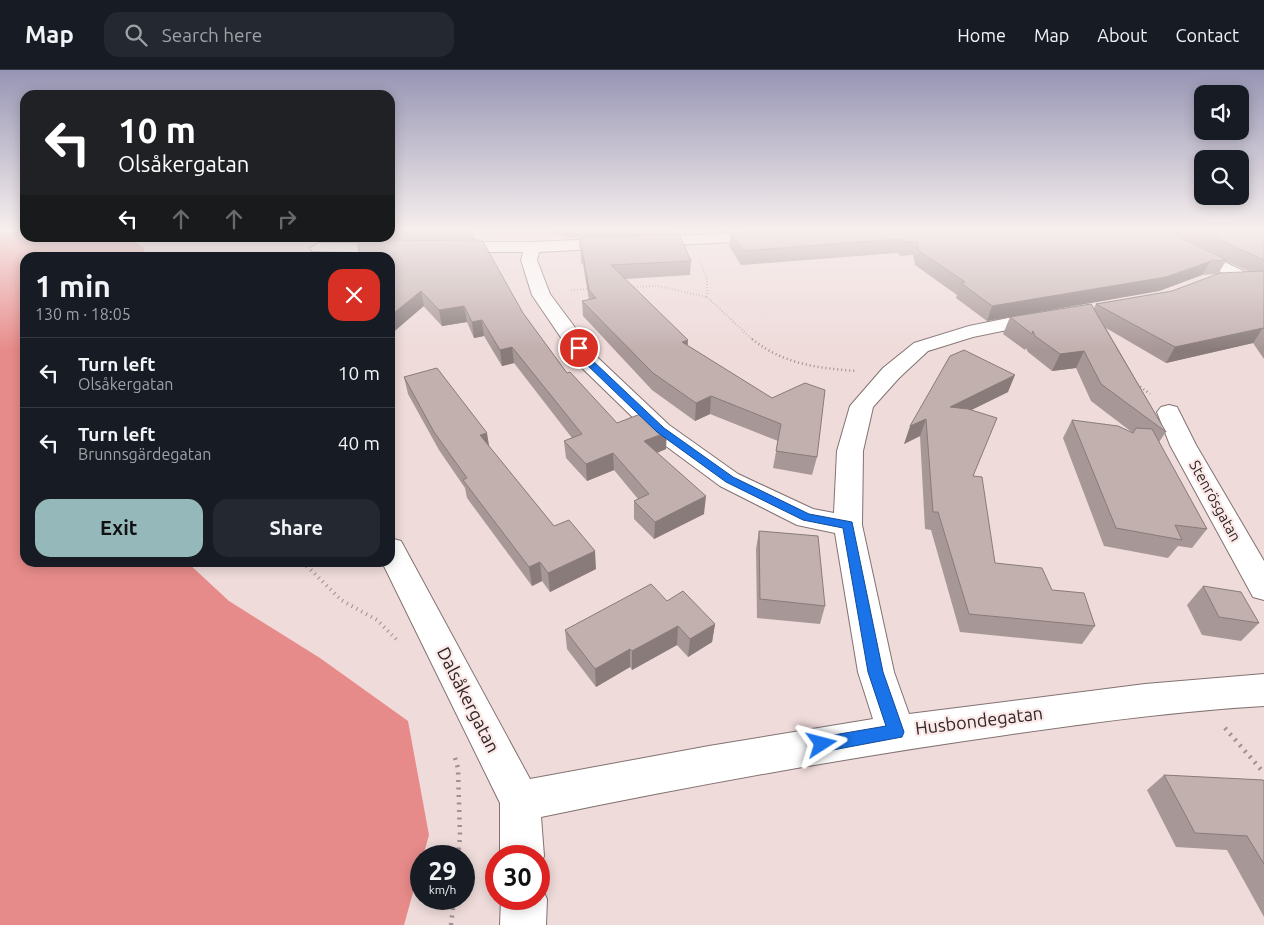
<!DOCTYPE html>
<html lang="en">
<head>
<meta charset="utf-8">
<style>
	body { margin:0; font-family:Ubuntu,sans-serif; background:#242831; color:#f1f3f6; height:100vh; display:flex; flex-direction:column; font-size:19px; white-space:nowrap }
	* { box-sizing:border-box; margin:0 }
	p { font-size:16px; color:#9ea1a6 }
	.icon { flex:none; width:28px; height:28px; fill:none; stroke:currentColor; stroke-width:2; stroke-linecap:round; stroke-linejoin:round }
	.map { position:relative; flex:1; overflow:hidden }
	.panel { position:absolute; left:20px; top:182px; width:375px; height:315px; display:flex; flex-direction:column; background:#171b24; border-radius:15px; box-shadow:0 2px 12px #0003 }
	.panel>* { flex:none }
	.banner { position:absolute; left:20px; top:20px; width:375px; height:152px; border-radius:15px; box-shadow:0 2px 12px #0003; background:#202124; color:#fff; overflow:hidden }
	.tools { position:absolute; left:1194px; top:15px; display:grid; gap:10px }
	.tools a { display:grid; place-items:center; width:55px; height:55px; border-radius:10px; background:#171b24; box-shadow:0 2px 12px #0003; font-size:25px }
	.speed { position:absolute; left:410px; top:775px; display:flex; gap:10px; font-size:25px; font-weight:700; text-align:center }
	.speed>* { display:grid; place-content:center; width:65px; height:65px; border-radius:50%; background:#171b24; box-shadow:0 2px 12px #0003; line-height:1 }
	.speed small { font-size:12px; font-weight:400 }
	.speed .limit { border:8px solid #d22; background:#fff; color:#111 }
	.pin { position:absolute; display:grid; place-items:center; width:42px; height:42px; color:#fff; margin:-21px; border:2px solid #fff; border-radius:50%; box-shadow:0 1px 5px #0007 }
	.me { position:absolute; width:55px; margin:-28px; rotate:81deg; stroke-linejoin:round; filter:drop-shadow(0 0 4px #0008) }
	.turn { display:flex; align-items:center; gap:18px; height:105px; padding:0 15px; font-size:22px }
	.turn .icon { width:65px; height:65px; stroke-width:2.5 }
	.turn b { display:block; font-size:35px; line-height:42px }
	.lanes { display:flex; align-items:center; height:48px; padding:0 15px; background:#0003; justify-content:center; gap:25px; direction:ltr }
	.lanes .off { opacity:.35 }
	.round { display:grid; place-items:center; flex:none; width:52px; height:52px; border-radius:15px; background:#242831 }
	.summary { display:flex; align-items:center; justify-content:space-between; height:85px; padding:0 15px }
	h1 { font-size:30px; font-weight:600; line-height:38px }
	.action { display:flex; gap:10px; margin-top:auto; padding:10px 15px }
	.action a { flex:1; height:58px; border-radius:15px; background:#95b8bb; color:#111; font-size:20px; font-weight:600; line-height:58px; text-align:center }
	.action a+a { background:#242831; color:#f1f3f6 }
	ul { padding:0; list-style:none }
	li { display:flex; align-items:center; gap:15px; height:70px; padding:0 15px; border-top:1px solid #363941 }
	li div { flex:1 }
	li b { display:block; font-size:19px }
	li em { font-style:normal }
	header { display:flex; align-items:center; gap:30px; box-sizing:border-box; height:70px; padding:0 25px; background:#171b24; border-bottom:1px solid #363941 }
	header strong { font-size:24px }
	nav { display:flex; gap:28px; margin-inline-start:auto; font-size:18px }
	.search { width:350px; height:45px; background:#242831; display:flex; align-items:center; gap:12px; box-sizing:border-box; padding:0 18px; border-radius:15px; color:#9ea1a6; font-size:19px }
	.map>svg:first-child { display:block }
</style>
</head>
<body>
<header>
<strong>Map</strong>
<div class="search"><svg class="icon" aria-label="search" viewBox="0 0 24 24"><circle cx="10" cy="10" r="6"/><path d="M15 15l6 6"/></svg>Search here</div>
<nav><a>Home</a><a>Map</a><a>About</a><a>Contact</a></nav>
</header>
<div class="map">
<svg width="1264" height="855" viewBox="0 0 1264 855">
	<rect width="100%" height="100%" fill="#eedbda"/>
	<path fill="#e78b8a" d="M4,160H25V168H129L144,178V187L25,188V492L188,493L229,531L320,588L408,651L429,765L423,786H421V794L404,855H0V163Z"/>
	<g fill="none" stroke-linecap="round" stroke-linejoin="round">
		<g stroke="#837271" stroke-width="2">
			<path id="minor" d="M1139,160H1159L1264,211V223L1141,163Z
				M766,162L772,164L774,167L772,170L539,182L537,190L550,224L597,287L669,355L738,404L813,439L834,443L837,381L850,336L883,298L914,273L969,256L1043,241L1050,243L1053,247L1050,251L973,267L928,281L899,308L873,337L863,381L862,455L894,602L909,644L1145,614L1264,604V636C1177,641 1091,653 1006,665C850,687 695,715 541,747L544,786L539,798V786H500V733L382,492H390V468L401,471L530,709L709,676L873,649L858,602L835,463L797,455L720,416L651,365L581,297L532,225L521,190L523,182H450L442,177L450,172H532Z
				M318,173H397L405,178L397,183L312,181L310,178Z
				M1169,335L1177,337L1196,375L1264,491V530L1253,527L1170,375L1157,342L1161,337Z
				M539,812L547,829L546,855H500L501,829H539Z"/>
		</g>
		<path stroke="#9e908f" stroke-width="2" stroke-dasharray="0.5 2.5" stroke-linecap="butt" d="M700,192L707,209V227L753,270
			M631,217L658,216L707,227
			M571,220L590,219"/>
		<path stroke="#9e908f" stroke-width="2.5" stroke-dasharray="1 3" stroke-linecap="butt" d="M752,269C783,294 817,298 856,301
			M1137,314L1150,324"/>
		<path stroke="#9e908f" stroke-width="4" stroke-dasharray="1 4.5" stroke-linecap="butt" d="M303,492L341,530L377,550L398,571"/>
		<path stroke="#9e908f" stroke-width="4.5" stroke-dasharray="2 5.5" stroke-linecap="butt" d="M1225,658L1264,703
			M455,688L458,698L460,767L458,786
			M451,855L454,829"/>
		<use href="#minor" fill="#fff" fill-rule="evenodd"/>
	</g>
	<path fill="#a79796" d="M390,160H474L476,170L382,171L523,243L567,303L617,353L666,379L657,383L704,444L654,469L634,449V431L638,429L614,400L587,411L566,388L564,371L572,368L514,293L502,296L484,266L474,268L467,252L442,256L363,171L362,168H390Z
		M543,160H673V165L691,191L690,205L625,209L687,276L772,328L817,387L812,405L773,398L778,371L710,344L695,351L652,320L583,246L582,231L589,230L583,194L581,193L580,168L667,165L568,168Z
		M719,160H762L721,162Z
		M768,160H1264V289L1253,273L1166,293L1106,258L1166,362L1159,372L1207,459L1192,478L1178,476L1168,488L1104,476L1063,368L1072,350L1133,363L1091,331L1076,298L1052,301L1028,282L1026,278L1025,280L1003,264L1010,247L1094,238L1096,234L1172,221L1250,202L1226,191L1218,204L1202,205L1159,221L987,251L956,228L957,225L915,195L913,185L901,186L897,183L741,195L729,176L731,163Z
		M950,286L1008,322L971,340L973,406L995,493L1052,520L1095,556L1082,574L960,562L931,460L925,459L920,366L904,374Z
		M404,307L490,378L554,456L596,499L550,522L542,511L532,516L467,428L465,418L439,380L408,324Z
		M759,461L825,536L820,554L757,548L756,479Z
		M1203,516L1259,553L1241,571L1202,565L1187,535Z
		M667,531L715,554L712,572L688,587L677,575L632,600L630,597L596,617L567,579L565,560Z
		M1164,705L1264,711V847L1227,780L1176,777L1147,720Z"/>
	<path fill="#887b7a" d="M1211,191L1202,205L1159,221L987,251L992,236Z
		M421,221L424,236L390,265V246Z
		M464,236L467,252L442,256L439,240Z
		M482,250L484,266L474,268L472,252Z
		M1263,258L1253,273L1166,293L1175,277Z
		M688,270L687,287L682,272Z
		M512,277L514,293L502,296L500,280Z
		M1084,281L1076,298L1052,301L1060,284Z
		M1015,305L1008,322L943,354L950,337Z
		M711,326L710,344L695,351L696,333Z
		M926,349L920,366L904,374L910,356Z
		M667,362L666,379L644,388V371Z
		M487,363L490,381L480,365Z
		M613,383L614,400L587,411L586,394Z
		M706,426L704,444L654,469L655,452Z
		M595,481L596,499L550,522L548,503Z
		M540,492L542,511L532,516L529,497Z
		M715,554L712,572L688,587L690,569Z
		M678,556L677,575L632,600V581Z
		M630,579V597L596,617L595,599Z"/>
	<path fill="#c2b0af" stroke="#887b7a" d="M768,160H1164L1227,190L1211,191L1166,207L992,236L961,213L965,212L919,181L917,172H905L900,169L743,181L731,163Z
		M1198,160H1264V190Z
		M679,164L691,191L611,195L688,270L682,272L772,328L805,313L825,320L817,387L776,381L781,354L711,326L696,333L653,303L582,231L596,228L589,220L582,179L580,178V168Z
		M482,170L523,243L567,303L570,302L617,353L643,343L667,362L644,371L706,426L655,452L634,431L649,424L613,383L586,394L564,371L582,364L512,277L500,280L482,250L472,252L464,236L439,240L421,221L390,246V188H359L358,171Z
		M1263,201H1264V259L1263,258L1175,277L1096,234L1172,221L1220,203Z
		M1091,234L1166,362L1101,314L1084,281L1060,284L1035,266L1033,261L1032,264L1010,247Z
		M964,280L1015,305L950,337L968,339L997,348L973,406L982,407L995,493L1042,498L1052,520L1084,523L1095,556L969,544L938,442H933L926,349L910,356L950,286Z
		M437,298L487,363L480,365L554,456L569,450L595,481L548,503L540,492L529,497L463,410L467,408L434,362L404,307Z
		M1072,350L1118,356L1133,363L1136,358L1152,359L1207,459L1175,455L1182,470L1116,458Z
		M759,461L818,466L825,536L760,529Z
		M651,514L667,531L683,521L715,554L690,569L678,556L632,581L630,579L595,599L565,560Z
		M1203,516L1241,522L1259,553L1219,547Z
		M1164,705L1263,710L1264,711V794L1247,766L1195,763Z"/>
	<linearGradient id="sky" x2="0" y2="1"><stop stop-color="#9795b4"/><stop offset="0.57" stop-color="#f7efee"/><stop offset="1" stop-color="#f7efee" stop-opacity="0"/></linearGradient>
	<rect width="1264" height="280" fill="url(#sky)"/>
	<path fill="#1a73e8" stroke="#114b97" d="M576,277H582L592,290L664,358L733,407L809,444L852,452L883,602L904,662L902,667L822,682L816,680L814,674L816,669L822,667L886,656L868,602L843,458L803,450L726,412L657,362L586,294L575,278Z"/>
	<g text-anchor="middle" stroke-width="4.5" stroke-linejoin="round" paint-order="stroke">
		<g font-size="15" fill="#2e2727" stroke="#fbe8e7">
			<text transform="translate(1215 431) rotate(61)" y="5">Stenrösgatan</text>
		</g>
		<g font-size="18" fill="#2e2727" stroke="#fbe8e7">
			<text transform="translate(468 630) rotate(63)" y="6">Dalsåkergatan</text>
			<text transform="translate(979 651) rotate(-7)" y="6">Husbondegatan</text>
		</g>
	</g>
</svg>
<div class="tools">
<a><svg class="icon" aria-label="sound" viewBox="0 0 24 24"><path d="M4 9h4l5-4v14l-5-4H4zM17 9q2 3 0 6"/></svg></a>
<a><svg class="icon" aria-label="search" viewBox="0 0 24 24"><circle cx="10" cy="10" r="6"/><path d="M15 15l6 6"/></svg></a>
</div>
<div class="speed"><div>29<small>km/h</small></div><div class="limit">30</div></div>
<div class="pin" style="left:579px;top:278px;background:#d93025"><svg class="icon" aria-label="arrive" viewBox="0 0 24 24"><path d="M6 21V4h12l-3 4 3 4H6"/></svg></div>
<svg class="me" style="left:822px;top:674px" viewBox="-20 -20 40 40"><path d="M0-17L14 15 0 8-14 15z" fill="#1a73e8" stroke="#fff" stroke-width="4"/></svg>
<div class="banner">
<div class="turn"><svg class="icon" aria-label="left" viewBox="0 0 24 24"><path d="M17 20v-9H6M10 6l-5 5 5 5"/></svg><div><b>10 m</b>Olsåkergatan</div></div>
<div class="lanes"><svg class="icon" aria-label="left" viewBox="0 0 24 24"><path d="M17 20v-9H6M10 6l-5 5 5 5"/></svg><svg class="icon off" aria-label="ahead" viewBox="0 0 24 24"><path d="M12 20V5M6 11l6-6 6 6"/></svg><svg class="icon off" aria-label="ahead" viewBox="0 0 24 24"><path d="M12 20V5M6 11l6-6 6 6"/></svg><svg class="icon off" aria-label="right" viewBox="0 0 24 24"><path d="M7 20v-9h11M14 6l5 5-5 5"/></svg></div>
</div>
<section class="panel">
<div class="summary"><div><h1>1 min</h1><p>130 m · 18:05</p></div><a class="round" style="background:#d93025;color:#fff"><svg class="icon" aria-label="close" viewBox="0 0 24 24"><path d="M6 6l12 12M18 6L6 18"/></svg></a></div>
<ul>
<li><svg class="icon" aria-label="left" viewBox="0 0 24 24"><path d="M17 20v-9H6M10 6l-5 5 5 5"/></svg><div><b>Turn left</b><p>Olsåkergatan</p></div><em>10 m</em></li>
<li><svg class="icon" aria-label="left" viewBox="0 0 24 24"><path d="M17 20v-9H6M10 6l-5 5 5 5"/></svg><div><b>Turn left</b><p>Brunnsgärdegatan</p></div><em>40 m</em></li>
</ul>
<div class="action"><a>Exit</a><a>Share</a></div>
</section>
</div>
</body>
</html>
